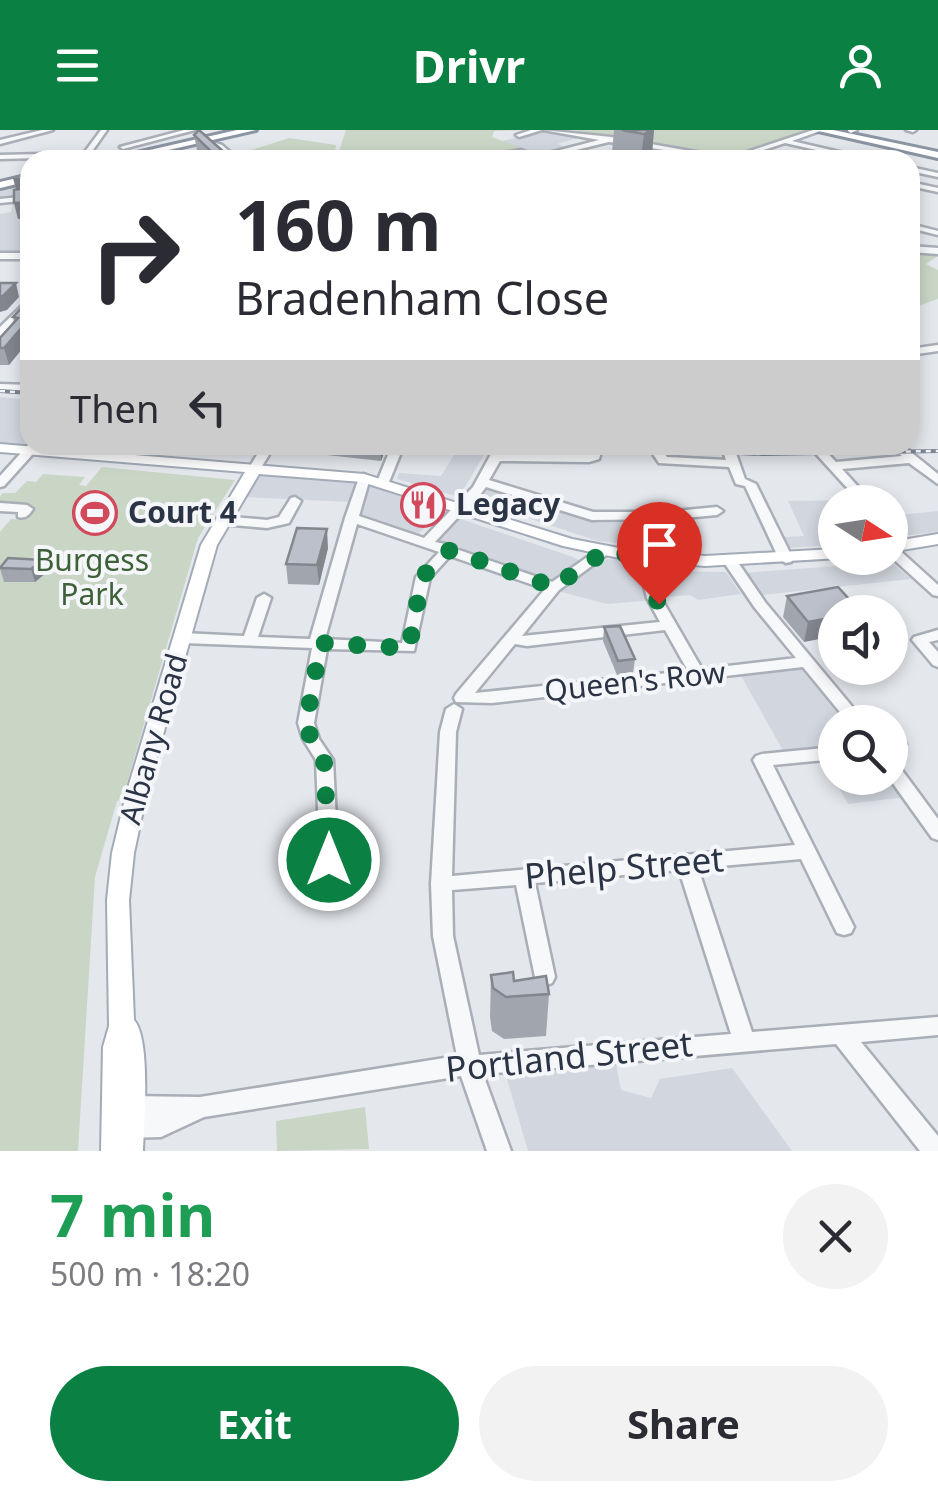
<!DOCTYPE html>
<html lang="en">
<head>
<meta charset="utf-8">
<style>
	body { margin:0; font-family:"Noto Sans",sans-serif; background:#f2f2f3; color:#2b2b33; height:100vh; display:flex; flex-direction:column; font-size:38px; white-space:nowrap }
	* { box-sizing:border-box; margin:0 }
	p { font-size:32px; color:#7c7c81 }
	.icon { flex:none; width:55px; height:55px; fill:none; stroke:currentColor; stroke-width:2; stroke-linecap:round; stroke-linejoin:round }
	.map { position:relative; height:1021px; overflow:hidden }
	.drawer { display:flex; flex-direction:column; background:#fff; flex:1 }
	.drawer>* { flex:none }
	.guide { position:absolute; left:20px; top:20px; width:900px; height:305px; border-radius:30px; box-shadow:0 5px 15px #0003; background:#fff; color:#2b2b33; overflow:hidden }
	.needle { width:65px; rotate:102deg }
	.buttons { position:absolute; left:818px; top:355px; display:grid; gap:20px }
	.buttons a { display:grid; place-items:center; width:90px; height:90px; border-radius:50%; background:#fff; box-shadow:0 5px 15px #0003; font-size:50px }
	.pin { position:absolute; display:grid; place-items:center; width:85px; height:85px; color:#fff; margin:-102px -42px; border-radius:50% 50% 50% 0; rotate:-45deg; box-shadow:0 0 10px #0007 }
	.pin .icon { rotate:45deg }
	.me { position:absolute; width:110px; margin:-55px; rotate:0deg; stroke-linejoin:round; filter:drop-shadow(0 0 8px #0008) }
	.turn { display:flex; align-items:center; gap:35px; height:210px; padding:0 50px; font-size:45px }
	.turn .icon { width:130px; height:130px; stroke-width:2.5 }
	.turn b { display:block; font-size:70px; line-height:85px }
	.then { display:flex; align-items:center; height:95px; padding:0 50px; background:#0003; gap:20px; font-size:38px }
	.round { display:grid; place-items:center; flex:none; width:105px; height:105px; border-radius:52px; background:#f2f2f3 }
	.headline { display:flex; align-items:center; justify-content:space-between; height:170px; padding:0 50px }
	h1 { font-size:60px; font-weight:700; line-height:75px; color:#1e9e55 }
	.action { display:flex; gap:20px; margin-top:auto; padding:20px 50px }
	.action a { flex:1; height:115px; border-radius:60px; background:#0b8043; color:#fff; font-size:40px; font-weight:700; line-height:115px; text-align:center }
	.action a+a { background:#f2f2f3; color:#2b2b33 }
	header { display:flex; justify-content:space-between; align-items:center; height:130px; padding:0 50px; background:#0b8043; color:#fff; font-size:45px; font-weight:700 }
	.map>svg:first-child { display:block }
</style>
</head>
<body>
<header><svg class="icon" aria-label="menu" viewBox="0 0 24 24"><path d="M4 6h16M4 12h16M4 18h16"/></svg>Drivr<svg class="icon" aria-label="person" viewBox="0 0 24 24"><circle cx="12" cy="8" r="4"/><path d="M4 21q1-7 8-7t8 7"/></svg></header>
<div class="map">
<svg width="938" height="1021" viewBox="0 0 938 1021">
	<rect width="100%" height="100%" fill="#e4e7ec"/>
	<path fill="#d2d6de" d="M541,3L566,4L585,6L557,14L571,19L539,26L501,11Z
		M30,50V124L0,123V84L11,82L14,70L0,71V56Z
		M0,267L30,270L29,316L0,314Z
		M456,322L484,325L459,367L397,349L399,343L441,346Z
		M261,342L351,351L356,353L349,372L243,367Z
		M368,356L443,380V381L418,404L356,383Z
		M489,359L599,393L669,391L683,420L598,411L476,371Z
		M858,370L860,372H835V415L789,418L784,407L804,406L788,371Z
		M938,381V402L900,406L890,393V386Z
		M458,388L573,427L580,431L550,450L439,412Z
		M607,429L641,432L653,470L607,474L558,461Z
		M891,432L911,449L761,465L743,443Z
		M655,441L726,442L741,464L698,470L690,465L666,467Z
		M801,535L811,538L851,592H835V621L786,626L739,542Z
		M835,629V648H890L905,667L848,674L824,631Z
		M616,934L621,960L651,968L660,949L732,938L792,1021H528L507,949L515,941Z"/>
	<path fill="#c9d6c5" d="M346,0H530L494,1L492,7L524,19C461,31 400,30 336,30Z
		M574,0H806L807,2L727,26Z
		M289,8L336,15L334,30H242L236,25Z
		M910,121L938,126L926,134L938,140V169L910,179Z
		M102,337L235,350L198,408L122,670L117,671L95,747L78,1021H0V402L11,389L22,390L32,378L0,374V366L3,363H15L27,351L36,352L43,344L85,347L79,355L86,356Z
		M365,977L369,1019L277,1021L276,991Z"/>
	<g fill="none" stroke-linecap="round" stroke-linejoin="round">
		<g stroke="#a9aeb7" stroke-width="5">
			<path id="minor" d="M42,0H53L0,14V10Z
				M101,0H107L86,30H80L82,27L0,29V25L84,23Z
				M184,0H195L123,19L120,17Z
				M531,0H542L519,7L516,5Z
				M543,0L611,7L713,25L710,27L690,24L687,27L653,30L685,23L609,12L543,28L544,30H535L520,24L461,30L521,20L537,26L599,10Z
				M813,0H823L792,11L874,30H861L785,13L733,30H723Z
				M857,0L851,3L848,1V0Z
				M906,0H916L913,2Z
				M200,8L222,15L239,30H232L218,17L198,11Z
				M612,26L628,30L610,29Z
				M910,37L938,43V47L910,41Z
				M910,52L938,58V62L910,56Z
				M30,66V70L0,73V69Z
				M910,94L938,101V105L910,98Z
				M910,116L938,118V124L910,122Z
				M0,123H30V129H0Z
				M30,168V177L0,206V197Z
				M938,215V221L910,225V219Z
				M0,254L30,255V261L0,260Z
				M30,313L41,315L4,356L0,357V346Z
				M263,315H275L259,341H251L249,338Z
				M392,315H404L389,352L387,355H379L377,352Z
				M496,315H508L503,324H588L591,315H603L599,329L589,332L500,331L489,350L593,382H665L717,377L723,381L717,385L684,388L699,430L692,434L685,430L672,389L592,390L486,357L468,381L463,382L435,412L455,416L456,419L552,452L600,418H610L612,421L559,460L522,506L660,492L647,468L637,427L644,423L651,427L661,468L702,539L796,528L755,478L723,431L730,427L735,428L765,472L865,592H848L803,537L492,573L456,572L454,568L456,564L545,459L450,426L430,448L414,521L327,519L314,593L319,609L333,630L338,730L336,735L329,737L322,735L320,730L316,630L303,609L298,593L312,518L183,513L176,508L183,503L244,506L257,468L264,464L271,468L258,507L310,509L345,388L360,345L364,344L370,348L359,386L424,408L473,357ZM357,394L439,422L416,447L402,513L325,509ZM665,500L688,541L475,563L515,514L527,516Z
				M647,315H659L667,327L726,330L721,315H733L745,349L756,354L793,429L791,432L786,433L779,429L745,356L736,354L729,337L659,333Z
				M808,315H820L836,332L902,326L889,315H902L938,344V354L909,333L842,339L872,372H860Z
				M295,367L301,371L289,393L267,398L221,394L215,390L221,386L267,390L279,387L291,368Z
				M0,373L27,375L33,379C29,385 26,389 18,387V382L0,381Z
				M890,399L895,400L907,415L905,418H897L938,455V466L933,465L890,426V415L894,416L890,411Z
				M938,500V510L929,512L938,522V537L933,535L912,510L914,507Z
				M454,574L462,579L456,602L452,746L795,715L753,630L756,626L762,624L835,617V629L773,635L854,797L851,803L844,805L837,803L801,729L698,738L752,902L938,887V905L861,912L938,1006V1021H920L836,914L483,944L511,1021H487L461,946L204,987L161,1007L126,1008L118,1005L114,997L118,989L124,987L118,985L115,977L118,969L126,966L200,967L457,926L433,806L431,754L440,602L446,579ZM679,740L731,904L479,925L453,806L452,760L516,755L535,847L538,853L545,856L552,853L555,847L535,753Z
				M898,608L904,610L906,614L904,618L890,622V610Z
				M890,630L896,632L938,689V710L932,708L889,648Z"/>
		</g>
		<g stroke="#a3abb8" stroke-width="4">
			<path id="major" d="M0,314L364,344L572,409L624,419L705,426L835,419V428H840L705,436L624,429L563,416L362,352L259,344L217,415L147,661L134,723L129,770L134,890C151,908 144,994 143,1021H101L103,917L109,896L107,770L112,723L127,661L201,415L245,342L0,322Z
				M938,404V414L890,422V412Z"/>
		</g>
		<g stroke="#8b94a3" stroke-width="6">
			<path id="highway" d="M237,0H256L125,30H106Z
				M814,0H833L938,22V28Z
				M30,45V51L0,58V52Z"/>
		</g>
		<use href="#minor" fill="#f7f8fa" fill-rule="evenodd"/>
		<use href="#major" fill="#fff" fill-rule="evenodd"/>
		<use href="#highway" fill="#fff" fill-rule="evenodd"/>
		<g stroke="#7d8696" stroke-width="4">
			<path id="rail" d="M0,261L30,263
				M576,315L758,324L938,321"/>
		</g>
		<use href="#rail" stroke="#f4f6f9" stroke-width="2.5" stroke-dasharray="5" stroke-linecap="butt"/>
	</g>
	<path fill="#a1a5ae" d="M614,0H654L652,23L641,28L612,22Z
		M194,5L233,30H199Z
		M30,169V209L9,235H0V208L14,192L13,187Z
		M326,315H387L381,331L327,325Z
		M328,418L319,455L288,454L286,434Z
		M43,430L46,443L35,452H4L0,438Z
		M838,457L804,512L783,487L787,466Z
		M604,497L635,529L633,543L617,545L603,511Z
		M491,845L514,851L549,864L546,906L504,909L492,901L490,887Z"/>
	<path fill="#83868d" d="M652,0H654L652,23L641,28L644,4Z
		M26,47L30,62L17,63L13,48Z
		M30,72V88L18,89L14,73Z
		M16,153L19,167L7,180L0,182V167Z
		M30,188V209L9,235L4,218Z
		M381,315H387L381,331Z
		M327,399L328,418L319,455L317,435Z
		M43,430L46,443L35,452L31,439Z
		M835,487V506L804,512L808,492Z"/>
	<path fill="#bbc0ca" stroke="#83868d" stroke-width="2.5" d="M199,0L233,30H220L194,5Z
		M622,0H652L644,4Z
		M698,21L733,29L688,30L678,27Z
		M30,52V72L14,73V60L29,57Z
		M0,153H16L3,166L0,167Z
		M30,169V188L4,218H0V208L18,188L13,187Z
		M297,398L327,399L317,435L286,434Z
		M8,428L43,430L31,439L0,438Z
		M838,457L861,482H835V487L808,492L787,466Z
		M620,496L635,529L618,531L604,497Z
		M513,842L514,851L546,846L549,864L506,867L493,858L491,845Z"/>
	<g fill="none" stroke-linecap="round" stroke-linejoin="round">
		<path stroke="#0b8043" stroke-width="18" stroke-dasharray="0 32.4" d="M329,730L324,630L311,609L306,593L321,513L409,518L422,447L450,420L554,457L605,421L644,427L650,457L659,474"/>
	</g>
	<defs>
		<g id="restaurant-ring" transform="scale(2.25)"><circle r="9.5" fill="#f4f6f9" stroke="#d1495b" stroke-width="1.5"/><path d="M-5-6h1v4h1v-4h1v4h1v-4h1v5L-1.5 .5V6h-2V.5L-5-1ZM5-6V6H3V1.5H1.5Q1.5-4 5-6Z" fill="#d1495b"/></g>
		<g id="stadium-ring" transform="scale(2.25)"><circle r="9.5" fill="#f4f6f9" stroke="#d1495b" stroke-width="1.5"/><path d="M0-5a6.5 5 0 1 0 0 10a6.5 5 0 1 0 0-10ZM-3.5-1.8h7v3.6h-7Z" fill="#d1495b"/></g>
	</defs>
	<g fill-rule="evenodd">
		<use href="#restaurant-ring" x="423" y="375"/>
		<use href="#stadium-ring" x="95" y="383"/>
	</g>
	<g text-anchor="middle" stroke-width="8" stroke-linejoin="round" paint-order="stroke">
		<g font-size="30" font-weight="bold" fill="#2b3445" stroke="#f4f6f9" text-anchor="start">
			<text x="456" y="385">Legacy</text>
			<text x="128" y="393">Court 4</text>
		</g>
		<g font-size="30" fill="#3f6138" stroke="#f4f6f9">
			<text x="92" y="441">Burgess<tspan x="92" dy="34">Park</tspan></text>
		</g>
		<g font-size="30" fill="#2b3445" stroke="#f4f6f9">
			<text transform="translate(635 552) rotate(-6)" y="10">Queen's Row</text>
			<text transform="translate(154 609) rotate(-74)" y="10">Albany Road</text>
		</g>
		<g font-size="35" fill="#2b3445" stroke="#f4f6f9">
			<text transform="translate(624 738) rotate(-5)" y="12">Phelp Street</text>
			<text transform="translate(569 927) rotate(-6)" y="12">Portland Street</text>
		</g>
	</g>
</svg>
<div class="buttons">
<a><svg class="needle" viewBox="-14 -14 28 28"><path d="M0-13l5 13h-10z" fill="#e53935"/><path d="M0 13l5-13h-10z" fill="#7c7c81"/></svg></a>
<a><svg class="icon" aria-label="sound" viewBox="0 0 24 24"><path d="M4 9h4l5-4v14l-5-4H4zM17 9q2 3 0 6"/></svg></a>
<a><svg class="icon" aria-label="search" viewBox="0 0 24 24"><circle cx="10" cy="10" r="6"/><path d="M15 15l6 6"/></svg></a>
</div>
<div class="pin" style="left:659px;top:474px;background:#d93025"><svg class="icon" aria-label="arrive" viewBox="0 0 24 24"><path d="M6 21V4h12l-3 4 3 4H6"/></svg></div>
<svg class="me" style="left:329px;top:730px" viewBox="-20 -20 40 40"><circle r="17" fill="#0b8043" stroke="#fff" stroke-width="3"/><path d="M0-11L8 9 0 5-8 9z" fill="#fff"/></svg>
<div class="guide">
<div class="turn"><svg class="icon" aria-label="right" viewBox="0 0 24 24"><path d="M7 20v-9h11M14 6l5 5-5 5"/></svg><div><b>160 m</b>Bradenham Close</div></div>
<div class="then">Then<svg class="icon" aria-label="left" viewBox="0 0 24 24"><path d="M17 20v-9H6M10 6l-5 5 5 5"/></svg></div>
</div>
</div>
<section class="drawer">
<div class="headline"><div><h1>7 min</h1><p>500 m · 18:20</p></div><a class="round"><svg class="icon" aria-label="close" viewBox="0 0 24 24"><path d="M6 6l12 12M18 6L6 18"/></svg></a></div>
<div class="action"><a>Exit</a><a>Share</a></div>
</section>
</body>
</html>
